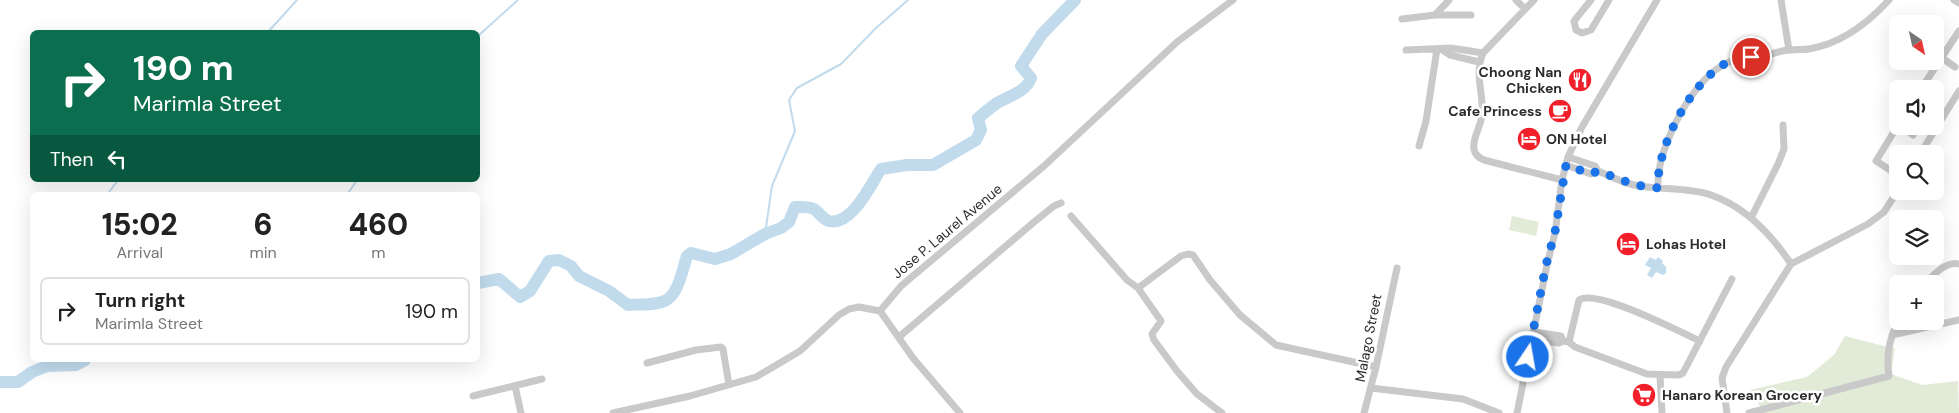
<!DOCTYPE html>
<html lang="en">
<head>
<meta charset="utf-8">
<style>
	body { margin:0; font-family:"DM Sans",sans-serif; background:#f2f2f2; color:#222; height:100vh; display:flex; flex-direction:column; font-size:19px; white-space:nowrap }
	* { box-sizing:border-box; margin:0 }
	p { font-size:16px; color:#767676 }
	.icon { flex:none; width:28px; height:28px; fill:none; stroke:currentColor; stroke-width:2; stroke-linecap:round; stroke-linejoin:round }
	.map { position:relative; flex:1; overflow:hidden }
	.details { position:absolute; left:30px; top:192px; width:450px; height:170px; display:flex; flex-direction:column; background:#fff; border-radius:8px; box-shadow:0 5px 20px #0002 }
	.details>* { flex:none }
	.guide { position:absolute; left:30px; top:30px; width:450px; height:152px; border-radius:8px; box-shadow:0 5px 20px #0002; background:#0b6e4f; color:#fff; overflow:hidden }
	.needle { width:32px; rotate:146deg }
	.tools { position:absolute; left:1889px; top:15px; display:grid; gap:10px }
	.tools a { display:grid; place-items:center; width:55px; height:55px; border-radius:8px; background:#fff; box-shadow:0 5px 20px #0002; font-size:25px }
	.pin { position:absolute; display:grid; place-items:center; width:42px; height:42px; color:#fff; margin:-21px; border:2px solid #fff; border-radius:50%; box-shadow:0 1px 5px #0007 }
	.me { position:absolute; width:55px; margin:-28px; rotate:12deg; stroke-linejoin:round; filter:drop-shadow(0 0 4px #0008) }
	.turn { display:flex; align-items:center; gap:18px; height:105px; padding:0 20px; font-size:22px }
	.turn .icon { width:65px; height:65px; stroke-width:2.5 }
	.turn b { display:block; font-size:35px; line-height:42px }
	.then { display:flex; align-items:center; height:48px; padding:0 20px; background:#0003; gap:10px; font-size:19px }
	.eta { display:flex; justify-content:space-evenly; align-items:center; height:85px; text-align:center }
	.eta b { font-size:30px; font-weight:800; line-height:35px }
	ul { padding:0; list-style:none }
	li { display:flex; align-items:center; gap:15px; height:68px; margin:0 10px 8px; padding:0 10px; border:2px solid #e0e0e0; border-radius:8px }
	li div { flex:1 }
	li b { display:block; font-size:19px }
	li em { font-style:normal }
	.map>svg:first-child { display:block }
</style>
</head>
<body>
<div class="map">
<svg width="1959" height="413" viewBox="0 0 1959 413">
	<rect width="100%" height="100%" fill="#fff"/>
	<path fill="#e1ebd7" d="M1512,216L1539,222L1536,236L1509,230Z
		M1845,336L1884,346L1895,348L1891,374L1922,385L1958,381L1959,413H1764L1750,390L1807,377L1834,355Z"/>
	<path fill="#c1dbed" d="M1650,257L1656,260L1658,257L1663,261L1662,263L1666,267V273L1663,275L1656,272L1652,278L1647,275L1651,268L1645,265Z"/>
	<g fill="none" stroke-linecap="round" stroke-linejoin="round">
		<path stroke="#c1dbed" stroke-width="2" d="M268,32L297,0
			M478,36L518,0
			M107,195L118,180
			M347,195L357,180
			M765,234L772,186L795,131L789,100L797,88L841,64L876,28L908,0"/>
		<path stroke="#c1dbed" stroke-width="12" d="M478,283L499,279L520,297L530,291L549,261L559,260L571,266L579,276L609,291L628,305C639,304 659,306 668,299C679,291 683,268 687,256L691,253L715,259L731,254L765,234L781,228L789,222L795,207C801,207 808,206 814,209C820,213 822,219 829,221C852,226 871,184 881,169L907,165H933L976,140L981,130L978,118C984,113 990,108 997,103C1009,96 1026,92 1031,78L1021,66L1042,34L1075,0
			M0,382H18L32,372L47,366L76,365L85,360"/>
		<path stroke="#c9c9c9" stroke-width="7" d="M1516,0L1525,9
			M1534,0L1483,53C1474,74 1484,94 1482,115C1481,127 1472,138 1474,149C1475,155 1479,158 1484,160L1562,180
			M1591,0L1574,21L1576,30L1582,33L1591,30L1609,0
			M1781,0L1789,50
			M1954,0L1959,3
			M1435,15H1471
			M1402,19L1435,15L1449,0
			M1441,49L1450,55L1479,62
			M1406,50L1451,48L1483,53
			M1942,58L1955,67
			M1921,89L1959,31
			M1898,125L1876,161L1898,175
			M1901,126L1913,135
			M1419,146L1426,121L1437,49
			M1920,154L1959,91
			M1568,157L1595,166L1598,171
			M1566,165L1591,174L1598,171C1610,176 1621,182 1634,185C1657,190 1689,187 1711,195C1746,207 1771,234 1791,264
			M1658,188C1657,166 1665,146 1674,126C1685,103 1705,71 1731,61C1742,57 1756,57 1768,55C1775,53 1783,50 1790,50C1796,49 1803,50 1809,49C1840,44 1868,23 1889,0
			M1071,216L1127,280L1138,288
			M1751,218L1778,164L1784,149L1783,125
			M1925,284C1933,275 1946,261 1959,264
			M880,311L901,286L1044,166L1177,42L1233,0
			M880,311L913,358L960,413
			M1534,332L1561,336L1563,341
			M1892,335L1959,320
			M899,337L1034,222L1054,206L1061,203
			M1532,339L1559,343L1563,341L1569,342
			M1700,341C1680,332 1596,288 1579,300L1569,342L1575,347L1647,374L1679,375L1683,373L1732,279
			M647,363L696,350L721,347L723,349L729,385
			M1660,375L1662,413
			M515,386L521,413
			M1371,388L1463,399L1499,413
			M473,396L542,379
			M613,413L690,396L756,377L800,351L839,315L849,309L859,307L880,311
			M1222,413L1197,394L1177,371L1154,340L1152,334L1161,321L1138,288L1181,256L1188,254L1193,255L1210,280L1240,315L1276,345L1376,367
			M1364,413L1376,367L1397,268
			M1517,413L1547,265L1555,233L1562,180L1568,157L1582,127L1657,0
			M1727,413L1722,378L1726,367L1791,264L1868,224L1884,212L1898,190
			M1749,413L1889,376C1886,356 1889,340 1898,321"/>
	</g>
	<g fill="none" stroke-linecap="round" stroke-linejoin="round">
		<path stroke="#1a73e8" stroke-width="9" stroke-dasharray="0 16.2" d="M1528,357L1546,265L1555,232L1566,165L1591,174L1598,171L1635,185L1658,188C1656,147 1691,81 1728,62C1735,59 1744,59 1751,57"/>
	</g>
	<defs>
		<g id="restaurant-disc" transform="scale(1.25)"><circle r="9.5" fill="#f11f29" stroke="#fff"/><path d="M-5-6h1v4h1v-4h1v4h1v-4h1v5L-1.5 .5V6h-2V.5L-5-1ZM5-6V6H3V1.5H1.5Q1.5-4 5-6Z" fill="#fff"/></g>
		<g id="cafe-disc" transform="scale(1.25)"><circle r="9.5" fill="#f11f29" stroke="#fff"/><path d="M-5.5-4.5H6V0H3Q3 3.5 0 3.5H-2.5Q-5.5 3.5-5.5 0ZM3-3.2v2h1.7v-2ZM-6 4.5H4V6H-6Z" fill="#fff"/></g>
		<g id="hotel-disc" transform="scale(1.25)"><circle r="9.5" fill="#f11f29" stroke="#fff"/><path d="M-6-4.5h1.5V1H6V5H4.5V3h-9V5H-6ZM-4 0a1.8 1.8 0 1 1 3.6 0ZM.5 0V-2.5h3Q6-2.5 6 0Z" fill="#fff"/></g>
		<g id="supermarket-disc" transform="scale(1.25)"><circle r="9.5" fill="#f11f29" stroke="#fff"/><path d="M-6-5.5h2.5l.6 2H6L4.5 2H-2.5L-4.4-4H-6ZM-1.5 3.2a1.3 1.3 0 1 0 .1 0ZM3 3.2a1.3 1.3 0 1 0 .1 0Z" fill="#fff"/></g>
	</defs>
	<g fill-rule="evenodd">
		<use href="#restaurant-disc" x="1580" y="80"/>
		<use href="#cafe-disc" x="1560" y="111"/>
		<use href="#hotel-disc" x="1529" y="139"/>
		<use href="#hotel-disc" x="1628" y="244"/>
		<use href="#supermarket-disc" x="1644" y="395"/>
	</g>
	<g text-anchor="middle" stroke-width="5" stroke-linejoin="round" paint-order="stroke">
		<g font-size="14" font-weight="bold" fill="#2c2c2c" stroke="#fff" text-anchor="start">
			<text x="1562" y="77" text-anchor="end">Choong Nan<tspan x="1562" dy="16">Chicken</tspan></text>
			<text x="1542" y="116" text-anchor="end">Cafe Princess</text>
			<text x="1546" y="144">ON Hotel</text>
			<text x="1646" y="249">Lohas Hotel</text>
			<text x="1662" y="400">Hanaro Korean Grocery</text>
		</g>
		<g font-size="14" fill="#2c2c2c" stroke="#fff">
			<text transform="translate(947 231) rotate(-40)" y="5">Jose P. Laurel Avenue</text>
			<text transform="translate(1368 338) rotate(-79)" y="5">Malago Street</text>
		</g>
	</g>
</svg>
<div class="tools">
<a><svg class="needle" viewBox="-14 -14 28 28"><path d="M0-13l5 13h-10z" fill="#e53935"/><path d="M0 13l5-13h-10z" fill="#767676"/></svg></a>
<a><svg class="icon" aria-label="sound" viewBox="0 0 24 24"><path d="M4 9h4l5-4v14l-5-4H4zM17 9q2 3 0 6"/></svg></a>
<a><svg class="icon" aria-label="search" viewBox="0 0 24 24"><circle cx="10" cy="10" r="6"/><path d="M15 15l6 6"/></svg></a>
<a><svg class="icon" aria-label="layers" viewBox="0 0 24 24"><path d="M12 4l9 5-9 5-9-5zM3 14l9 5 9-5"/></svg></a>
<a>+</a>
</div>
<div class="pin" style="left:1751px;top:57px;background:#d93025"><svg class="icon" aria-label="arrive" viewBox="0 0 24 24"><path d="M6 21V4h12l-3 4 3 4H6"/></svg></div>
<svg class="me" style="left:1528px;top:357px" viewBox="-20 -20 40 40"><circle r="17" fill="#1a73e8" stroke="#fff" stroke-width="3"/><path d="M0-11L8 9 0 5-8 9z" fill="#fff"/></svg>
<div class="guide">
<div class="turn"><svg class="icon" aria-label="right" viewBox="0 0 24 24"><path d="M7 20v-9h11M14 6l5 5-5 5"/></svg><div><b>190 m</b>Marimla Street</div></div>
<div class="then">Then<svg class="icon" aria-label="left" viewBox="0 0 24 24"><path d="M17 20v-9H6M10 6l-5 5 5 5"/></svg></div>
</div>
<section class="details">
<div class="eta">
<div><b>15:02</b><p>Arrival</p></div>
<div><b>6</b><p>min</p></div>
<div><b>460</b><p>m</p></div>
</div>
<ul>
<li><svg class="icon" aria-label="right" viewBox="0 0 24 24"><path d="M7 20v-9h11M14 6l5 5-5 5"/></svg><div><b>Turn right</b><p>Marimla Street</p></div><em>190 m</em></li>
</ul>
</section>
</div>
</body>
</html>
